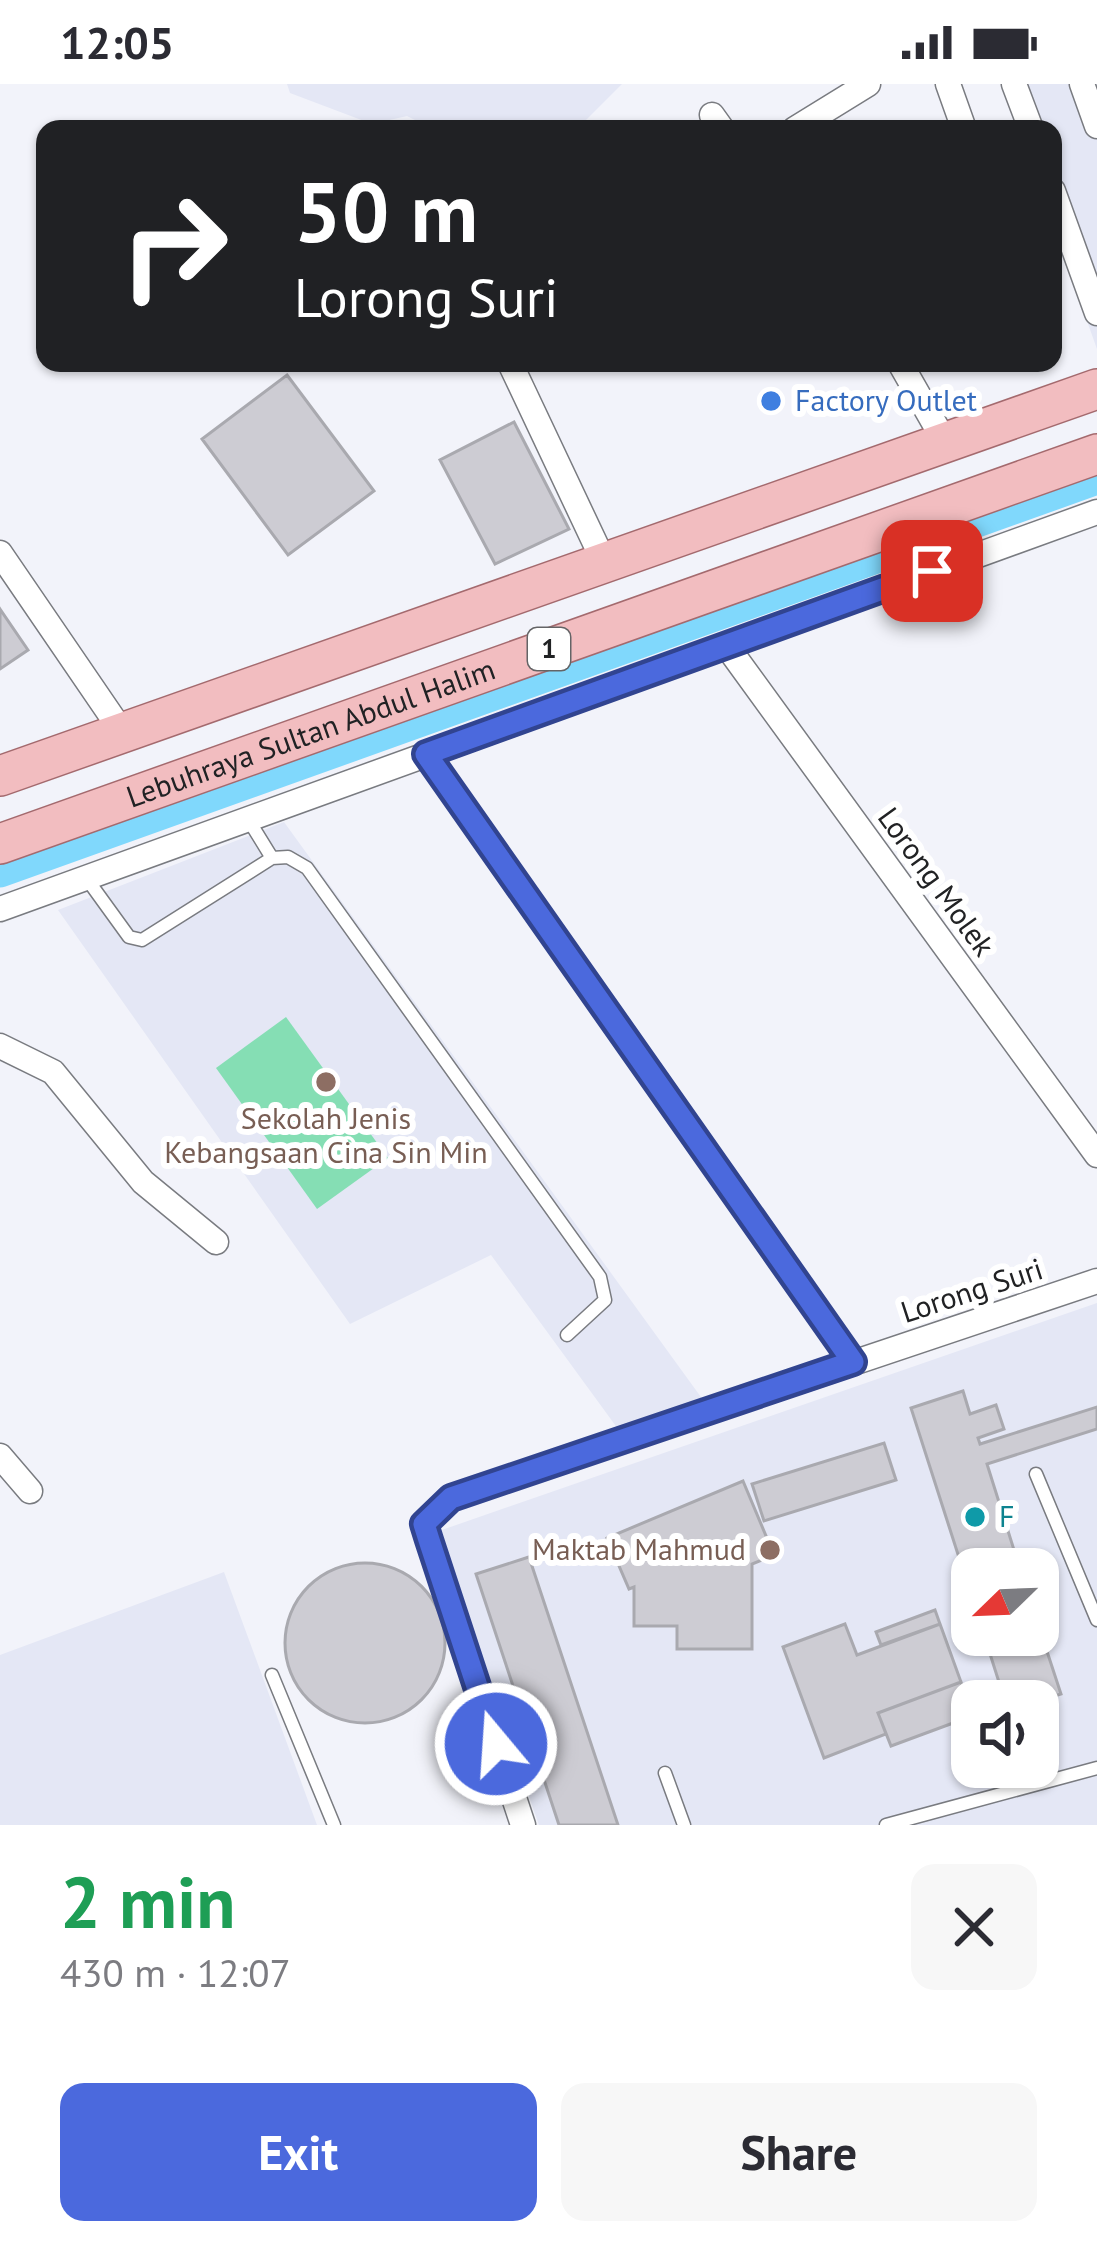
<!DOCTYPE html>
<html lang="en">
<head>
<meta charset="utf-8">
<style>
	body { margin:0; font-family:"PT Sans",sans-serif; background:#f7f7f7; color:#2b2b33; height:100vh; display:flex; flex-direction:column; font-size:45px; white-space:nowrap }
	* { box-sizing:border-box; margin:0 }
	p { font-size:39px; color:#7c7c81 }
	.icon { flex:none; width:66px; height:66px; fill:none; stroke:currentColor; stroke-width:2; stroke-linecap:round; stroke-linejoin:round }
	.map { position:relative; height:1741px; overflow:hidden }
	.panel { display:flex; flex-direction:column; background:#fff; flex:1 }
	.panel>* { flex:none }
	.hud { position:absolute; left:36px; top:36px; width:1026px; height:252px; border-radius:24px; box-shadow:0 3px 9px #0004; background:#202124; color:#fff; overflow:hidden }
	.needle { width:78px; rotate:247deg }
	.controls { position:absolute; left:951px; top:1464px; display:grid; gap:24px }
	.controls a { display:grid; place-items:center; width:108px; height:108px; border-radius:24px; background:#fff; box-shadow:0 3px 9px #0004; font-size:60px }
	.pin { position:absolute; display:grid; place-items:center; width:102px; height:102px; color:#fff; margin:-51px; border-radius:24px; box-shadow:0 6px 18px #0006 }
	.me { position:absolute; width:132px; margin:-66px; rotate:342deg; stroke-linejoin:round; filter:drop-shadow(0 0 9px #0008) }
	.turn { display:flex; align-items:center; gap:42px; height:252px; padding:0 60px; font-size:54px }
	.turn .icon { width:156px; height:156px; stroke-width:2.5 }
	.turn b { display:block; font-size:84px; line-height:102px }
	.round { display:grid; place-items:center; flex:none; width:126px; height:126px; border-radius:24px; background:#f7f7f7 }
	.summary { display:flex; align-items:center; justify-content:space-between; height:204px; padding:0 60px }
	h1 { font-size:72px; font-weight:800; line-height:90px; color:#1e9e55 }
	.action { display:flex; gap:24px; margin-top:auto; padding:24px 60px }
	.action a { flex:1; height:138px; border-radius:24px; background:#4b69dd; color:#fff; font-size:48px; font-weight:800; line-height:138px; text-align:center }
	.action a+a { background:#f7f7f7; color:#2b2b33 }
	.status { display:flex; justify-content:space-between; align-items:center; height:84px; padding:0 60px; background:#fff; direction:ltr }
	.status svg { height:33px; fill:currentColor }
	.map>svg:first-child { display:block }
</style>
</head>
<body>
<div class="status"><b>12:05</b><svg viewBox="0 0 49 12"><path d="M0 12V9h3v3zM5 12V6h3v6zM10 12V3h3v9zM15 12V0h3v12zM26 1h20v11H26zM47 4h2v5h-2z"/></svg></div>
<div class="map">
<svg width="1097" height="1741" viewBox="0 0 1097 1741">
	<rect width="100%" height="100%" fill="#f2f3fa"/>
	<path fill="#e4e7f5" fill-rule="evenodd" d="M287,0H622L577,45H433L407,32L372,40L290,9Z
		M1002,0H1097V265L1053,142V45H1018Z
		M284,738L706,1320L618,1345L491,1171L350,1240L58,826Z
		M1097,1219V1741H539L436,1448ZM972,1485H1038V1551H972ZM972,1617H1038V1683H972Z
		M224,1488L317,1741H0V1571Z"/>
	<path fill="#85deb4" d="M286,933L388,1074L317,1125L216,984Z"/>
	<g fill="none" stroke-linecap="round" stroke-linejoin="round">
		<path stroke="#80d8fc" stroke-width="33" d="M0,787L1097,394"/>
	</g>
	<path fill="#cdccd3" stroke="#a9a9af" stroke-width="3" d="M287,291L374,407L288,471L202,355Z
		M514,338L569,445L495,480L440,376Z
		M0,525L28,566L0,585Z
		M963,1307L970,1330L996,1321L1004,1345L978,1354L980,1360L1097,1323V1345L987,1380L1020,1485H972V1514L911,1324Z
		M884,1359L896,1396L764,1437L752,1400Z
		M743,1397L774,1471L752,1480V1565H677V1542H634V1503L629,1505L607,1454Z
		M529,1473L618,1741H559L476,1490Z
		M285 1559a80 80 0 1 1 160 0a80 80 0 1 1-160 0Z
		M935,1526L940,1540L881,1561L876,1548Z
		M845,1540L857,1571L940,1540L961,1598L878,1629L886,1650L824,1674L783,1563Z
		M1038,1540L1061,1610L1038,1617H1005L984,1551H1038Z
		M961,1598L972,1632L891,1662L878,1629Z"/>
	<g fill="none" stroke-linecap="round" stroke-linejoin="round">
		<g stroke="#797b80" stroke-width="15">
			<path id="service" d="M248,735L272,774
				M87,795L129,853L142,856L272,774L288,773L307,784L600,1193L605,1216L567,1251
				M1036,1390L1097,1536
				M272,1591L334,1741
				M665,1689L684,1741
				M886,1741L1097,1684"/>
		</g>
		<g stroke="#797b80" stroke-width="27">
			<path id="minor" d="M948,0L964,45
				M1014,0L1031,45
				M1082,0L1097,42
				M712,31L722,45
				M795,45L868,0
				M1053,107L1097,229
				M510,279L604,478
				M900,279L945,358
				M0,469L123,649
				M726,561L1097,1071
				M426,670L853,1278
				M0,825L1097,428
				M0,962L53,988L143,1098L216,1158
				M0,1372L30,1407
				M523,1741L429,1456L424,1440L451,1414L1097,1197"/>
		</g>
		<g stroke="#a46a6e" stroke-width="42">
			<g id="primary">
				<path d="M0,692L1097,305"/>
				<path id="s1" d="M0,760L1097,370"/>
			</g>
		</g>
		<use href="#service" stroke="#fff" stroke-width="12"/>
		<use href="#minor" stroke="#fff" stroke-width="24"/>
		<use href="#primary" stroke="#f2bdc0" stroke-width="39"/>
	</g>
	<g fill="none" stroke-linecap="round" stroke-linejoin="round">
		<g stroke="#314490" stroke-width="30">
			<path id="route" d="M496,1660L429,1456L424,1440L451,1414L853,1278L426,670L932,487"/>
		</g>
		<use href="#route" stroke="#4b69dd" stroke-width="21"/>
	</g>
	<circle fill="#3f7fe0" stroke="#fff" stroke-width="4.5" cx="771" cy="317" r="12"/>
	<g fill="#8d6e63" stroke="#fff" stroke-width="4.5">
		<circle cx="326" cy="998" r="12"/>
		<circle cx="770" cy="1466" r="12"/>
	</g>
	<circle fill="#0f9aa8" stroke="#fff" stroke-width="4.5" cx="975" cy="1433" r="12"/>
	<g text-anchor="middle" stroke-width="12" stroke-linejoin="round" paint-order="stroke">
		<rect fill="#fff" stroke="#646466" stroke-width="3" x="528" y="544" width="42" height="42" rx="9"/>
		<g font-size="27" font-weight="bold" fill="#212224">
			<text x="549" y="574">1</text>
		</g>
		<g font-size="30" fill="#366cbe" stroke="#fff" text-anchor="start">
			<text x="795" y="327">Factory Outlet</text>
		</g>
		<g font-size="30" fill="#212224" stroke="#fff">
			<text dy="10" stroke="none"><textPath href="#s1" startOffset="330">Lebuhraya Sultan Abdul Halim</textPath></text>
			<text transform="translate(936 798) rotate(54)" y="10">Lorong Molek</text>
			<text transform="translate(972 1207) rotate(-18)" y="10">Lorong Suri</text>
		</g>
		<g font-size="30" fill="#785e54" stroke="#fff">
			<text x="326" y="1045">Sekolah Jenis<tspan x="326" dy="34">Kebangsaan Cina Sin Min</tspan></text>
			<text x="746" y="1476" text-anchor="end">Maktab Mahmud</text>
		</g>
		<g font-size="30" fill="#0d838f" stroke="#fff" text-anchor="start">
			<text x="999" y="1443">F</text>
		</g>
	</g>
</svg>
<div class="controls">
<a><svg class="needle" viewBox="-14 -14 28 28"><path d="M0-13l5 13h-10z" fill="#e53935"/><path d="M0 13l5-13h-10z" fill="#7c7c81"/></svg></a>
<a><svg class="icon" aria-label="sound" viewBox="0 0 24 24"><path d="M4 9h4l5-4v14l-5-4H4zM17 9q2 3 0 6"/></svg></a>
</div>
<div class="pin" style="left:932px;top:487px;background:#d93025"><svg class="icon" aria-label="arrive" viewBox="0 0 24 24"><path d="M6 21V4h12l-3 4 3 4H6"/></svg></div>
<svg class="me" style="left:496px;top:1660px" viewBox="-20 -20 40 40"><circle r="17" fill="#4b69dd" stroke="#fff" stroke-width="3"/><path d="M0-11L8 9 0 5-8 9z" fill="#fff"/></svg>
<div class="hud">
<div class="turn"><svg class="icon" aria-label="right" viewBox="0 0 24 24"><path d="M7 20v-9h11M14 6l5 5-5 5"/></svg><div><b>50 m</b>Lorong Suri</div></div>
</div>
</div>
<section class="panel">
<div class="summary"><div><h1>2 min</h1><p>430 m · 12:07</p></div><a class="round"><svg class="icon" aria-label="close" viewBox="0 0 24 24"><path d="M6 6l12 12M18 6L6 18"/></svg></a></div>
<div class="action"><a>Exit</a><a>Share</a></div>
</section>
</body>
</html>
